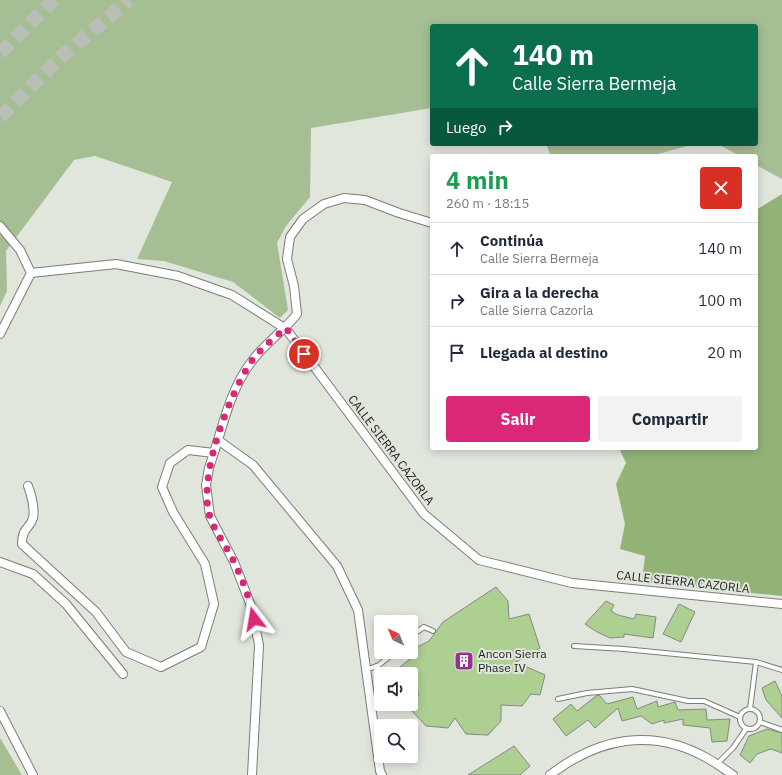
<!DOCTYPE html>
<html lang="es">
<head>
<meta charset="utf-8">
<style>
	body { margin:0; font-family:"IBM Plex Sans",sans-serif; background:#f2f2f3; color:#1f2937; height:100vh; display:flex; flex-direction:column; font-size:15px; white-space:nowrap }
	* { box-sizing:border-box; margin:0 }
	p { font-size:13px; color:#747a83 }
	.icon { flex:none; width:22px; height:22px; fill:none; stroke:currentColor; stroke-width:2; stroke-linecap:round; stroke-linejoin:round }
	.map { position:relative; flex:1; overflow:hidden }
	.panel { position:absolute; left:430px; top:154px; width:328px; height:296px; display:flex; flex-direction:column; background:#fff; border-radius:4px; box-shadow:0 2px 10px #0003 }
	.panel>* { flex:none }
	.hud { position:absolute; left:430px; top:24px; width:328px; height:122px; border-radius:4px; box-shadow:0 2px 10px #0003; background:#0b6e4f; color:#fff; overflow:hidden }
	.needle { width:26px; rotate:316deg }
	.tools { position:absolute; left:374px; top:615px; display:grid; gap:8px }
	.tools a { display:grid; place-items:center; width:44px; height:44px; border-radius:4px; background:#fff; box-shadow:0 2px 10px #0003; font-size:20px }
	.pin { position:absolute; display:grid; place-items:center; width:34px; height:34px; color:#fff; margin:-17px; border:2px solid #fff; border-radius:50%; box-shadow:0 1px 4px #0007 }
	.me { position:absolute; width:44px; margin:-22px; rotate:346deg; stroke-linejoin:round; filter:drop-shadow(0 0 3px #0008) }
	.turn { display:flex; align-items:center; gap:14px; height:84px; padding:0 16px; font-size:18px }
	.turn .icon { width:52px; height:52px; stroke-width:2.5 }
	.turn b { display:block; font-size:28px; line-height:34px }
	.then { display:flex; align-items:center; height:38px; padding:0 16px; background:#0003; gap:8px; font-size:15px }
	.round { display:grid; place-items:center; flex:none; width:42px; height:42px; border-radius:4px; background:#f2f2f3 }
	.overview { display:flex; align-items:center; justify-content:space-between; height:68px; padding:0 16px }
	h1 { font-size:24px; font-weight:700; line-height:30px; color:#1e9e55 }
	.action { display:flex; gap:8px; margin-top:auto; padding:8px 16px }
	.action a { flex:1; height:46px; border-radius:4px; background:#db2777; color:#fff; font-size:16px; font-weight:700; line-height:46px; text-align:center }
	.action a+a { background:#f2f2f3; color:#1f2937 }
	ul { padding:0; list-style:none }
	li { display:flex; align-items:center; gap:12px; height:52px; padding:0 16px; border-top:1px solid #e0e1e3 }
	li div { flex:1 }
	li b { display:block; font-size:15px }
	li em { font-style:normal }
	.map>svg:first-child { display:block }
</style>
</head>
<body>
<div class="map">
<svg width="782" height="775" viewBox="0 0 782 775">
	<rect width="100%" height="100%" fill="#e1e6dd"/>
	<path fill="#a6be93" d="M0,0H782V179L756,165V156H740L718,144H756V26H432V108L311,128L310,197L286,226L277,243L288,310L280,318L233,282L164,261L137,259L172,182L95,156L74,160L6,251L7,291L0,306Z
		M546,144H695L650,156H551Z
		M0,738L22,775H0Z"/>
	<path fill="#92b376" d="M782,194V596L642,582L645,556L620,549L625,524L616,484L626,463L619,448H756V210Z"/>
	<path fill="#aecf92" stroke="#848981" d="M496,587L508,601L509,619L529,614L540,648L516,662L545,675L540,695L531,694L522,706L501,705V721L488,735L466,734L455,718L448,728L426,726L412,711L419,693L411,694V674H391L414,656L415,648L429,641L443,622Z
		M606,601L614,605L611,611L618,615L634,619L636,614L656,617L653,638L624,634V637L610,638L597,632L585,624Z
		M679,604L695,612L681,642L663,634Z
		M775,681L782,696V718L766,700L762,688Z
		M599,695L607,704L633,697L637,709L657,701L658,707L675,702L678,710L706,709L707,720L730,719L727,741L712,742L710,728L683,725V719L664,723V720L652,724L641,716L622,721L618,708L595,728L588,720L566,736L553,719L571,704L577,711L596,696Z
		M767,729L782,733V753L771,749L757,754L750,763L740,755L749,736Z
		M514,746L530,766L520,775H468Z"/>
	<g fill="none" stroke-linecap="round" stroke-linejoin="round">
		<path stroke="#b9beb6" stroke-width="14" stroke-dasharray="14 7" stroke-linecap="butt" d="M0,53L54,0
			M0,117L62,56L129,0"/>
		<g stroke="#7a7e76" stroke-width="6">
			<path id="service" d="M411,636L424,627L433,631
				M574,646L624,649L756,662
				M366,670L379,665L395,652
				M558,699L587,693L632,689L688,701H704L740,717
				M740 719a10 10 0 1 1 20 0a10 10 0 1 1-20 0Z
				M750,709L756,662L782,670
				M760,722L782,730
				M717,764L733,748L746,729"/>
		</g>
		<g stroke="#7a7e76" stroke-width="10">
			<path id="minor" d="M0,226L20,250L31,273
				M0,334L31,273L116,264L178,276L232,295L286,329L424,514L479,560L572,583L782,604
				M218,440L209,468L206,485L210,516L234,562L251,606L259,645L252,775
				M28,486C31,493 35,509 33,518C30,529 22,527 22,544L96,612L126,652L161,667L201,647L214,604L205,564L173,512L162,487L170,463L188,450L214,453
				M0,562L33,574L66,604L123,674
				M0,711L33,775
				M382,775L380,771L358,610L337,566L253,465L218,440C226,413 234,384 252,361C265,343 284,331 297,314L294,286L287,259L290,237L303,219L324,204L344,198L365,200L399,213L432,223
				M550,775C598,738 652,727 707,758C716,763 724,769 733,775"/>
		</g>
		<use href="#service" stroke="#fff" stroke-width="4"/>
		<use href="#minor" stroke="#fff" stroke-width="8"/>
	</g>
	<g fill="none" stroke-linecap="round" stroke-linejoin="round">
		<path stroke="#db2777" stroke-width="7" stroke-dasharray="0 12.6" d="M254,619C250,600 243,580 234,562C227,547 215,532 210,517C197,478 229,395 251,362C260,349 274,338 286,328L304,354"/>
	</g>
	<defs>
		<g id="building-square" transform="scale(1)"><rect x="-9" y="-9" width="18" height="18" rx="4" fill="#983093" stroke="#e1e6dd"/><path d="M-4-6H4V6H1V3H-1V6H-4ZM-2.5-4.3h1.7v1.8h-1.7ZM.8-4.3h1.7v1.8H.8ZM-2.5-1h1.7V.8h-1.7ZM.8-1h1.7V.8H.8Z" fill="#fff"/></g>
	</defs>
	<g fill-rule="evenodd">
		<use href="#building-square" x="464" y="661"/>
	</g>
	<g text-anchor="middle" stroke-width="4" stroke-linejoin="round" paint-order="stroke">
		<g font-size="12" fill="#1b1d19" stroke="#e1e6dd">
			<text transform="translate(391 450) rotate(53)" y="4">CALLE SIERRA CAZORLA</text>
			<text transform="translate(683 582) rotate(6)" y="4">CALLE SIERRA CAZORLA</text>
		</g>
		<g font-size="12" fill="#1b1d19" stroke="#e1e6dd" text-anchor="start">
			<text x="478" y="658">Ancon Sierra<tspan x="478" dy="14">Phase IV</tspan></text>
		</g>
	</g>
</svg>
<div class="tools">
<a><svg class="needle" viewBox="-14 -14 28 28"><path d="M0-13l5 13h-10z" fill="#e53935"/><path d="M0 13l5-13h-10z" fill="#747a83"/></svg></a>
<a><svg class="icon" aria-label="sound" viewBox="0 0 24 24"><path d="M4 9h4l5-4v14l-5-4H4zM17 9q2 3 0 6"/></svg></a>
<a><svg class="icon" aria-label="search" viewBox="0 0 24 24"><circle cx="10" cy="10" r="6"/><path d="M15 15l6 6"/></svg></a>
</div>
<div class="pin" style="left:304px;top:354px;background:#d93025"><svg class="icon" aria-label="arrive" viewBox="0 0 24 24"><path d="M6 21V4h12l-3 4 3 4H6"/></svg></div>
<svg class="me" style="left:254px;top:619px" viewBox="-20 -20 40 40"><path d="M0-17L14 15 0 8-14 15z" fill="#db2777" stroke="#fff" stroke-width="4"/></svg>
<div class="hud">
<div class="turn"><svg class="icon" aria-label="ahead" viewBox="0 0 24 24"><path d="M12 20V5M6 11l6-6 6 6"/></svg><div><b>140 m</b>Calle Sierra Bermeja</div></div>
<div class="then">Luego<svg class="icon" aria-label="right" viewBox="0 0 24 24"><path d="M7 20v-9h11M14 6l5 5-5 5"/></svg></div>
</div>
<section class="panel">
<div class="overview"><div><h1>4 min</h1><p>260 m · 18:15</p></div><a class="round" style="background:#d93025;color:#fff"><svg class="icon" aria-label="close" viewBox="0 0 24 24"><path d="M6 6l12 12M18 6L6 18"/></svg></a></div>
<ul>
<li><svg class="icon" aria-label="ahead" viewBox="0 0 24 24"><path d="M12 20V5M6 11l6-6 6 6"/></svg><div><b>Continúa</b><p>Calle Sierra Bermeja</p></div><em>140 m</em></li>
<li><svg class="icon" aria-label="right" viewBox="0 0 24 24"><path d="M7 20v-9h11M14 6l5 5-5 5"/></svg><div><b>Gira a la derecha</b><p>Calle Sierra Cazorla</p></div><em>100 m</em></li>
<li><svg class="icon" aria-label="arrive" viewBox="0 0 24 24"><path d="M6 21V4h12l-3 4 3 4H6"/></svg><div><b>Llegada al destino</b></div><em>20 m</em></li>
</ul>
<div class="action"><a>Salir</a><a>Compartir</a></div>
</section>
</div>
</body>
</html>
